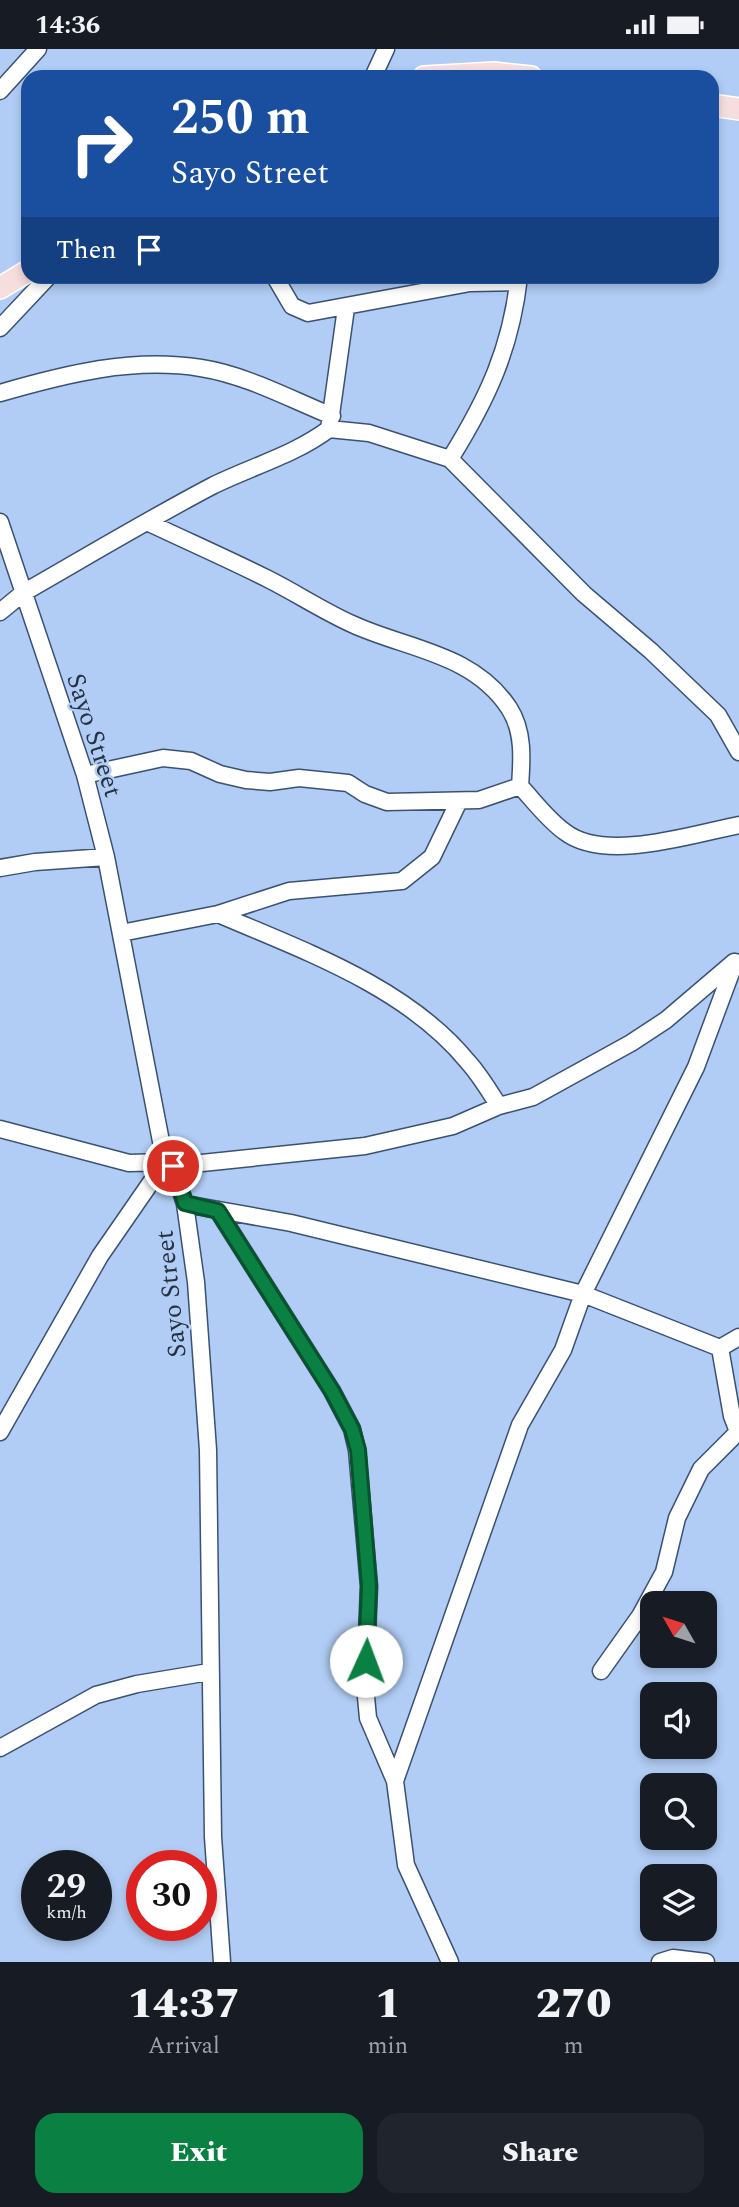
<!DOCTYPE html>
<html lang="en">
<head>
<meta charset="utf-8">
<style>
	body { margin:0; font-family:Spectral,serif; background:#20242c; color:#f1f3f6; height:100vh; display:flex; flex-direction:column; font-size:26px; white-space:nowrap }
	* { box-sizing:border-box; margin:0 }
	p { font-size:23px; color:#9ea1a6 }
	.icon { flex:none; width:38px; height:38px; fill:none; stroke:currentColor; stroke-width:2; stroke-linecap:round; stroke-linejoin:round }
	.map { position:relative; height:1913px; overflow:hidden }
	.panel { display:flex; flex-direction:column; background:#171b24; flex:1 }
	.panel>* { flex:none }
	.top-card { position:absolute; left:21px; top:21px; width:698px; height:214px; border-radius:21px; box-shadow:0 4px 10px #0003; background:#1a4fa0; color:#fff; overflow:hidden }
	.needle { width:46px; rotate:309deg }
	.controls { position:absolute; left:640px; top:1542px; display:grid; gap:14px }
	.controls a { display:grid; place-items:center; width:77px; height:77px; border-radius:14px; background:#171b24; box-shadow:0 4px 10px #0003; font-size:35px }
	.speed { position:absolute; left:21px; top:1801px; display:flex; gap:14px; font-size:35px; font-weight:700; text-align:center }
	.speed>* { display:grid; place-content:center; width:91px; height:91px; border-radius:50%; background:#171b24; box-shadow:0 4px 10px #0003; line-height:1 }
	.speed small { font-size:18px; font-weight:400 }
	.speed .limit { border:10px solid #d22; background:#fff; color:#111 }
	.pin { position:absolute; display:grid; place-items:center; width:60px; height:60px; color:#fff; margin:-30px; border:4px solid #fff; border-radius:50%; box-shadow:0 2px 7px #0007 }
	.me { position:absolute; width:77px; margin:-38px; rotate:2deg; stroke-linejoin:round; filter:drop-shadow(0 0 5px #0008) }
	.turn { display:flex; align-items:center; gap:24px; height:147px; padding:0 35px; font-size:32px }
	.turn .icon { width:91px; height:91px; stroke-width:2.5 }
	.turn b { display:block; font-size:49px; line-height:60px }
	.then { display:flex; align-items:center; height:66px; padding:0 35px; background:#0003; gap:14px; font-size:26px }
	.eta { display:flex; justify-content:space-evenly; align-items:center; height:119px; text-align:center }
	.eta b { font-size:42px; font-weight:800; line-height:49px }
	.button { display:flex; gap:14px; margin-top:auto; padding:14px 35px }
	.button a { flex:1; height:80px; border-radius:21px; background:#0b8043; color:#fff; font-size:28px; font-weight:800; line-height:80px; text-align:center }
	.button a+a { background:#20242c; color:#f1f3f6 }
	.status { display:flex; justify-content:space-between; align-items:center; height:49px; padding:0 35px; background:#171b24; direction:ltr }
	.status svg { height:19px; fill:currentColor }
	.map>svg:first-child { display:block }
</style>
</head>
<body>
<div class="status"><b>14:36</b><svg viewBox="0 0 49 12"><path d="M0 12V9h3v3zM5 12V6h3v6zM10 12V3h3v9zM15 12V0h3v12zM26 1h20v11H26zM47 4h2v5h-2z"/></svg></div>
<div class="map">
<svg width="739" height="1913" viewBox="0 0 739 1913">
	<rect width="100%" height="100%" fill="#b1cdf5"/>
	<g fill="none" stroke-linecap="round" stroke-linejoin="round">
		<g stroke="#3a5173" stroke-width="19">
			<path id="minor" d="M373,28L386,0
				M0,42L38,0
				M275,228L292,257L308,264L470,234L518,233
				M346,259L329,380L369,384L450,410L584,545L651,602L718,666L739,703
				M0,279L48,228
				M0,344C66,325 132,308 201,319C246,326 290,350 332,367
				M450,410C488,349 511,299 519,228
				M0,473L85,726L106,808L165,1113L173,1117L185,1155L196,1233L208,1401L213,1788L222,1913
				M147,473C187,492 228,510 268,530C296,544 323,562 352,575C406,600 473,604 509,659C524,682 522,710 520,737C534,752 548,771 565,783C605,814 693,785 739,776
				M0,563L23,544C86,508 149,470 214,436C253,417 294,406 329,380
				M85,726L163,709L191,712L220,725L246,731L270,733L299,729L348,734L365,745L387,753L479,751L520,737
				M0,819L35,813L106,808
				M218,865C304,902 407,938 468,1013C480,1026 489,1042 499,1057
				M121,884L218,865L289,842L402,832L432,808L459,752
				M0,1080L129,1114L165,1113
				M173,1117L365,1097L453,1077L499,1057L533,1048L631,994L666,971L734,913
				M185,1155L291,1174L583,1245L720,1299
				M218,1162L332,1342L352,1380L357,1401L369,1537L365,1637L368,1669L395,1732L406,1816L450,1913
				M720,1299L732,1367L739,1385
				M720,1299L739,1288
				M0,1383L100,1207L165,1113
				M601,1622L640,1567L664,1523L677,1469L701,1420L738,1383
				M0,1699L96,1646L137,1635L209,1623
				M395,1732L520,1376L563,1301L583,1245L696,1018L735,913
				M660,1913L673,1909L706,1913"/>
		</g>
		<g stroke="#fff" stroke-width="24">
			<path id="major" d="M424,28L494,24L531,28
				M712,56L739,60
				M0,239L28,222"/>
		</g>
		<use href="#minor" stroke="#fff" stroke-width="16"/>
		<use href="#major" stroke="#f7dede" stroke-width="21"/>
	</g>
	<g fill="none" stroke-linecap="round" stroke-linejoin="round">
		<g stroke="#07532c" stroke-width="18">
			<path id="route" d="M173,1117L185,1154L218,1162L332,1342L352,1380L358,1401L369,1537L366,1612"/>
		</g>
		<use href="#route" stroke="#0b8043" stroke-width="12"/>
	</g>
	<g text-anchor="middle" stroke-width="5" stroke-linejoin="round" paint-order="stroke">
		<g font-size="26" fill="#263141" stroke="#b1cdf5">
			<text transform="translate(95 686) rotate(72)" y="9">Sayo Street</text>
			<text transform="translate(170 1245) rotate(-96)" y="9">Sayo Street</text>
		</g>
	</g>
</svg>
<div class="controls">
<a><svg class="needle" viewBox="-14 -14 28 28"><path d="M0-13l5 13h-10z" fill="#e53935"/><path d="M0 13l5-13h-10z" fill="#9ea1a6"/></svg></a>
<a><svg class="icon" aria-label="sound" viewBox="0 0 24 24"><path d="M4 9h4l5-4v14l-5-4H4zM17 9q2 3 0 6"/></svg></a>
<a><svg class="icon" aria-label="search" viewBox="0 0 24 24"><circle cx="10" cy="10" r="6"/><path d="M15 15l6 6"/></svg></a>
<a><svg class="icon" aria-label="layers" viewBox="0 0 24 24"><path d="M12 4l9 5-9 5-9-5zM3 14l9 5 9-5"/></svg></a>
</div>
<div class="speed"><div>29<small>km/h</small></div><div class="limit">30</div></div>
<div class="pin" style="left:173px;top:1117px;background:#d93025"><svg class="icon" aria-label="arrive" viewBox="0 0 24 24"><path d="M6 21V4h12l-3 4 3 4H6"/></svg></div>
<svg class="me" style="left:366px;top:1612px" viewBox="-20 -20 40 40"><circle r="19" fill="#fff"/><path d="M0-13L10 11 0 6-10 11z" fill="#0b8043"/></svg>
<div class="top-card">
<div class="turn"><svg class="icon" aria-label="right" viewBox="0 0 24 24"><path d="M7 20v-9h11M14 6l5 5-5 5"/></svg><div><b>250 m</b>Sayo Street</div></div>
<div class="then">Then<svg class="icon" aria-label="arrive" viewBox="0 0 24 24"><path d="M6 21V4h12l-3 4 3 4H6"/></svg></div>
</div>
</div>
<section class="panel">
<div class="eta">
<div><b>14:37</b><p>Arrival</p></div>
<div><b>1</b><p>min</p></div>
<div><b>270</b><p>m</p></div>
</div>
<div class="button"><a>Exit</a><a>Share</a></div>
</section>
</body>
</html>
